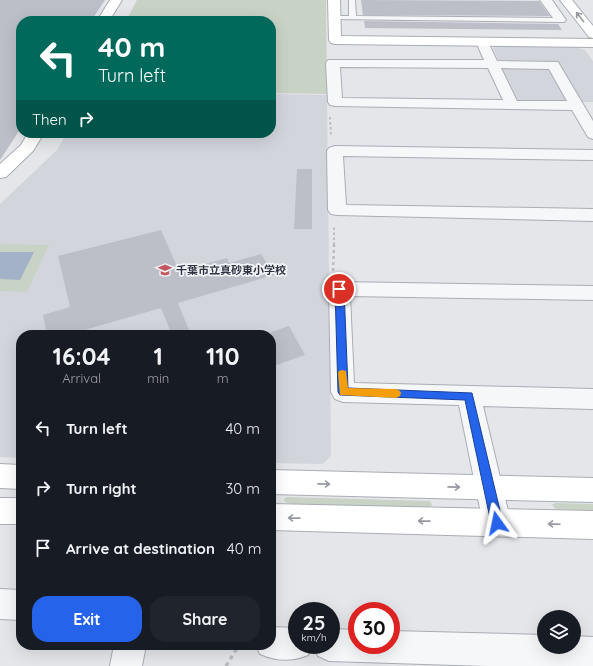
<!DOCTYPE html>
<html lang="en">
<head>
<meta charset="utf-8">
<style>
	body { margin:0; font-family:Quicksand,"Noto Sans JP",sans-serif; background:#20242c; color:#f1f3f6; height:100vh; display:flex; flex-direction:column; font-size:15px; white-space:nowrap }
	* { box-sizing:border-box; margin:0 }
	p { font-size:13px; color:#9ea1a6 }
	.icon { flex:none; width:22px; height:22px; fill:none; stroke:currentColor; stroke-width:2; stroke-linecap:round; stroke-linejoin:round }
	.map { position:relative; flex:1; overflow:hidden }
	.side { position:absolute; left:16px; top:330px; width:260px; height:320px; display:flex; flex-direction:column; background:#171b24; border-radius:16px; box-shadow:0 4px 16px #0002 }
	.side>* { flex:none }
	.guide { position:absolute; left:16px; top:16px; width:260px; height:122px; border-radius:16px; box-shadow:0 4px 16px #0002; background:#00695c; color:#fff; overflow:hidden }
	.controls { position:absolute; left:537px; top:610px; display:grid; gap:8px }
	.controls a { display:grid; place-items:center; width:44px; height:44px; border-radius:50%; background:#171b24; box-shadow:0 4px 16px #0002; font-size:20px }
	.speed { position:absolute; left:288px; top:602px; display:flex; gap:8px; font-size:20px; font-weight:700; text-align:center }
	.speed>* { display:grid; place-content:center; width:52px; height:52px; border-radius:50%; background:#171b24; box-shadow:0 4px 16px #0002; line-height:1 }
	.speed small { font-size:10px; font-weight:400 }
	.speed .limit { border:6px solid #d22; background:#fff; color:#111 }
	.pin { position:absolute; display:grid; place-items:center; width:34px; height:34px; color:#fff; margin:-17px; border:2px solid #fff; border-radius:50%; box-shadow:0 1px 4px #0007 }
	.me { position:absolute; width:44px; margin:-22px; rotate:348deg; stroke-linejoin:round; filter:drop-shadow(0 0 3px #0008) }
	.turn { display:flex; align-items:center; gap:14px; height:84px; padding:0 16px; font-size:18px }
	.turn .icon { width:52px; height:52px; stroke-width:2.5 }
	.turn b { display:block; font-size:28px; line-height:34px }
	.then { display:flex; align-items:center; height:38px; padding:0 16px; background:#0003; gap:8px; font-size:15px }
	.eta { display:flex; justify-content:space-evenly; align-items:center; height:68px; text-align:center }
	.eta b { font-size:24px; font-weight:700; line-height:28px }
	.button { display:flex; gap:8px; margin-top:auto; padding:8px 16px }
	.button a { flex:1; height:46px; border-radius:16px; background:#2563eb; color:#fff; font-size:16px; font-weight:700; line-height:46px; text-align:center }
	.button a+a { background:#20242c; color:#f1f3f6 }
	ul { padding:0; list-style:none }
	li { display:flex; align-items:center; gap:12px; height:60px; padding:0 16px }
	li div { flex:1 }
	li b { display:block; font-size:15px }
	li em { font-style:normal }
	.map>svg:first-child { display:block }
</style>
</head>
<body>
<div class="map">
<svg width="593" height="666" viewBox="0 0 593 666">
	<rect width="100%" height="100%" fill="#e4e6ea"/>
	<path fill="#d2d5dc" d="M498,46L575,47L585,50L593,61V102H522L516,99L493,48Z
		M271,94L327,95L331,456L323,464L271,463V335H21V458L0,457V204L57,150L67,133H271Z"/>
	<path fill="#c8d3c6" d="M137,0H326L327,94L271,93V21H126Z
		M0,244L49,245L27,292L0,291Z
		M287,497L430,501L432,505L429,507L292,504L285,502L284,499Z
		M555,503L593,504V511L556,509L552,505Z"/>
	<path fill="#a3b2c6" d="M0,252H34L20,280L0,279Z"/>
	<path fill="#bcbfc7" d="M0,0H105L91,21H21V128L0,160Z
		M361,0L539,1L550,16L363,15Z
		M364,21L558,24L562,30L365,28Z
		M297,169H312V229H294Z
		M161,230L179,271L227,258L229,263L261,254L274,275L178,303L191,335H172L161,308L67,335H47L43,315L70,307L58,256Z
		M289,326L305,355L271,367V332Z"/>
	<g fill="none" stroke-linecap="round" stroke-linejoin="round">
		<g stroke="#a9adb4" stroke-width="2">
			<path id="lane" d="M349,0H355L356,16L560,18L563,20L560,22L332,19V17L334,16H349Z"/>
		</g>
		<g stroke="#a9adb4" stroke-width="2">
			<path id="street" d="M540,0H552L566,20L564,22H556Z
				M482,38L486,39L488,42L497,61L558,62L593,121V139L588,137L572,110L335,106L330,105L328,102L326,63L328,60H484L476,42L478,39ZM340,67L488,68L503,100L342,98ZM501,68L549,69L567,101H517Z
				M335,146L593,150V160L343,156L346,205L593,209V221L337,215L331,214L328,210L327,151L329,148Z
				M339,282L593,286V300L350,296L354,383L593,389V409L483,406L511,523L507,533L497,536L487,533L483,523L459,405L343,402L335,399L331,392L329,289L332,284Z
				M0,589L21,590V620L0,619Z
				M271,627L297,628V645H313L308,655C292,662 276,661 260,654L256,645H271Z
				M331,629L357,630V645H391V631L544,635V647H574V636L593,637V666H487L329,661L318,656L313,645H331Z
				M114,645H146L142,666H110Z"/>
		</g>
		<g stroke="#a9adb4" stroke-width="2">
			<path id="secondary" d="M110,0H122L109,21H97Z
				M328,0H340L341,36L593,39V47L335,44L331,43L329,40Z
				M560,0H572L593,26V38L589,37Z
				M28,133H44L33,151L6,177L0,178V164L21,145Z
				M0,464L21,465V489L0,488Z
				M271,470L593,478V502L271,494Z
				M0,498H21V524H0Z
				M271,504L593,511V539L271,530Z"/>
		</g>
		<path stroke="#babcc2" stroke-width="2" stroke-dasharray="2.5 2.5" stroke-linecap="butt" d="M330,117L331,136
			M334,245V226"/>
		<path stroke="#babcc2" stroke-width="2.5" stroke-dasharray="3 3" stroke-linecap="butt" d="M333,271L334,244"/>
		<path stroke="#babcc2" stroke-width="3.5" stroke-dasharray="4 4" stroke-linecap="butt" d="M226,666L239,645"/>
		<use href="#lane" fill="#f6f7f9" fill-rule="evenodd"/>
		<use href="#street" fill="#f6f7f9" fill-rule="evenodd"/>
		<use href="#secondary" fill="#fff" fill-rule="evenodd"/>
	</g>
	<defs><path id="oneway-shaft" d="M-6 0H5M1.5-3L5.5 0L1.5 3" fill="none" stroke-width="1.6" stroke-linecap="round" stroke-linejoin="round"/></defs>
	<g stroke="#9699a0">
		<use href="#oneway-shaft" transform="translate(580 17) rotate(-128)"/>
		<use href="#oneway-shaft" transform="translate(324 484) rotate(1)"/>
		<use href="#oneway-shaft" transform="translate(454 487) rotate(1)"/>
		<use href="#oneway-shaft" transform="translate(294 518) rotate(-179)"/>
		<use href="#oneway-shaft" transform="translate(424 521) rotate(-179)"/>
		<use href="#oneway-shaft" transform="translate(554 524) rotate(-178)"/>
	</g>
	<path fill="#2563eb" stroke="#184099" d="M339,286L344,289L348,388L472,393L503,523L501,527L497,528L493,527L491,523L465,400L340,395L338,392L335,289Z"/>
	<path fill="#f59e0b" d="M342,370L346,371L348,388L396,389L400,391L401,393L400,396L396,398L340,395L338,373L339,371Z"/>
	<defs>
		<g id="school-bare" transform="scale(1.08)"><path d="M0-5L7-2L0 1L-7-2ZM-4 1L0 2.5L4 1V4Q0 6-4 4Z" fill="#c15860" stroke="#f4f5f8" stroke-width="2.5" paint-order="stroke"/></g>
	</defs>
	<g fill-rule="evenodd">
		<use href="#school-bare" x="165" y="270"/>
	</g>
	<g text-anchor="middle" stroke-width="3.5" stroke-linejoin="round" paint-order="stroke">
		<g font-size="11" font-weight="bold" fill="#2d3341" stroke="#f4f5f8" text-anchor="start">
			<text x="176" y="274">千葉市立真砂東小学校</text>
		</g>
	</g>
</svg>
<div class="controls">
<a><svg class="icon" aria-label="layers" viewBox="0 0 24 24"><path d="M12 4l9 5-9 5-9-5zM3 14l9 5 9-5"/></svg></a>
</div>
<div class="speed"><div>25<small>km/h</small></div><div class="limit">30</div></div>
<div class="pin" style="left:339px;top:289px;background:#d93025"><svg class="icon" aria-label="arrive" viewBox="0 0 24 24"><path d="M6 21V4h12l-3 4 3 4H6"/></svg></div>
<svg class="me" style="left:497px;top:523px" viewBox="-20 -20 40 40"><path d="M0-17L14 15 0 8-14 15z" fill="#2563eb" stroke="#fff" stroke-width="4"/></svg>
<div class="guide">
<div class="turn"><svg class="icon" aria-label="left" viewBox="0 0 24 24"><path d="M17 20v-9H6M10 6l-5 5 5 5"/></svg><div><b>40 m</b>Turn left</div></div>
<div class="then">Then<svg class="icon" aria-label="right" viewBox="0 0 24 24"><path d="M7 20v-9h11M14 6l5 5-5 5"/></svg></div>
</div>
<section class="side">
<div class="eta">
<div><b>16:04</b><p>Arrival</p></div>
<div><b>1</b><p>min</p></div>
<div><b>110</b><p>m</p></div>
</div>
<ul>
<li><svg class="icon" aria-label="left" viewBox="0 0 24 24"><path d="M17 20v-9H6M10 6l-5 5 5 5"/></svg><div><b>Turn left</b></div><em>40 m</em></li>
<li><svg class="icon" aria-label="right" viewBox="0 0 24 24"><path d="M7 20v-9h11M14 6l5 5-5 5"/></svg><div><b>Turn right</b></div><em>30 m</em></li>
<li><svg class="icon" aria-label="arrive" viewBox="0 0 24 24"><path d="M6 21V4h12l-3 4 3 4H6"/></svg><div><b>Arrive at destination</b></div><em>40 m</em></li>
</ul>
<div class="button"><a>Exit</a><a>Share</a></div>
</section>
</div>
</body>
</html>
